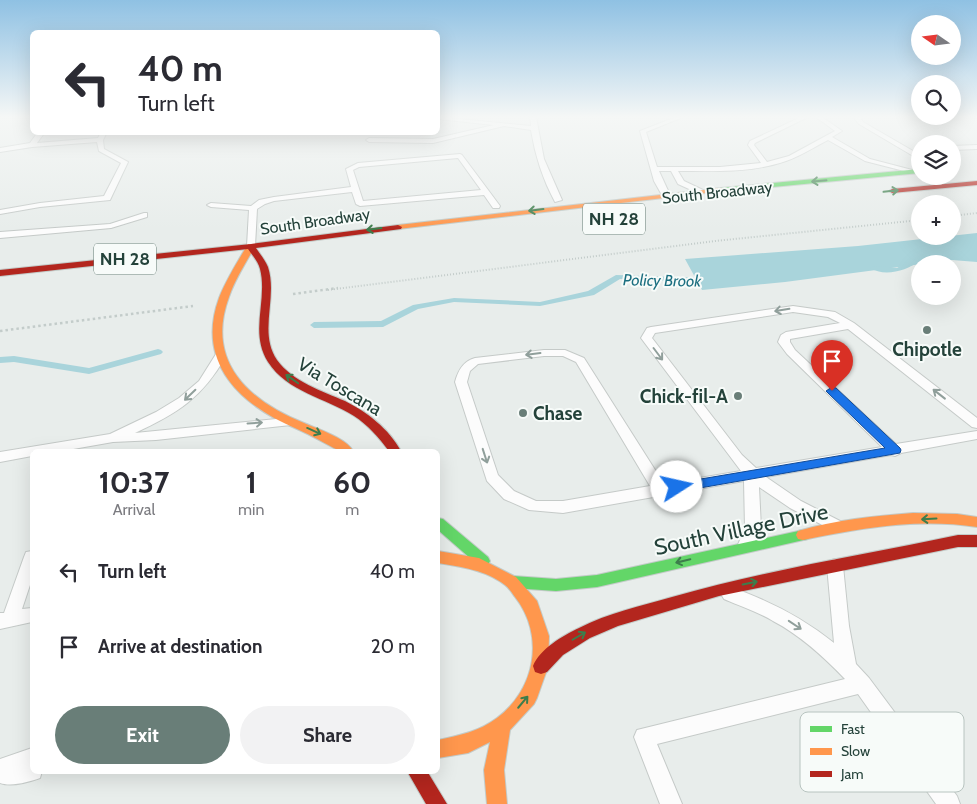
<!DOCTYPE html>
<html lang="en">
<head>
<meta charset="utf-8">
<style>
	body { margin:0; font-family:Cabin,sans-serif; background:#f2f2f3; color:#2b2b33; height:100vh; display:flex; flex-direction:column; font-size:19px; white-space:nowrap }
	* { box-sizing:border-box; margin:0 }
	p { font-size:16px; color:#7c7c81 }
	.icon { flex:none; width:28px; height:28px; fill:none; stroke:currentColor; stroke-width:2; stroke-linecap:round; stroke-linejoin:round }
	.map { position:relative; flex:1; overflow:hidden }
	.sheet { position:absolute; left:30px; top:449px; width:410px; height:325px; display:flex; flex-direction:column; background:#fff; border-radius:8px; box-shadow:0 5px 20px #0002 }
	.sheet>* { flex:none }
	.top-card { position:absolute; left:30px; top:30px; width:410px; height:105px; border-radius:8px; box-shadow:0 5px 20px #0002; background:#fff; color:#2b2b33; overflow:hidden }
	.needle { width:32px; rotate:284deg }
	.fabs { position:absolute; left:911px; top:15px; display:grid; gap:10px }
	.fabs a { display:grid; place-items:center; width:50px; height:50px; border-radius:50%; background:#fff; box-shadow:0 5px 20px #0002; font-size:25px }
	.pin { position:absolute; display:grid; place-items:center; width:42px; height:42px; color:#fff; margin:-51px -21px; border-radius:50% 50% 50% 0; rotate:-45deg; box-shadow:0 0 5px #0007 }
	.pin .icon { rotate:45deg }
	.me { position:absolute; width:55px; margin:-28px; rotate:80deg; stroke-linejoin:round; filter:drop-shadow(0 0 4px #0008) }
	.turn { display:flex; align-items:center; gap:18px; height:105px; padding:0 25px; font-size:22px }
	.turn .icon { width:65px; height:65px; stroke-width:2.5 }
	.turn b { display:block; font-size:35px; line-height:42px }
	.eta { display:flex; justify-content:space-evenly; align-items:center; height:85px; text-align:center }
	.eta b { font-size:30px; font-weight:700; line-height:35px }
	.cta { display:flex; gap:10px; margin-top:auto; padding:10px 25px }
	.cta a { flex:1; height:58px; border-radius:30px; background:#697e78; color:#fff; font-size:20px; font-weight:700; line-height:58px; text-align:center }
	.cta a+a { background:#f2f2f3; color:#2b2b33 }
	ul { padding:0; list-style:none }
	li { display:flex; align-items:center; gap:15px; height:75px; padding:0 25px }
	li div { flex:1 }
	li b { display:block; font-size:19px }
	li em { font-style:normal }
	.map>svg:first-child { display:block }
</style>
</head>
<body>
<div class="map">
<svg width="977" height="804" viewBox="0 0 977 804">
	<rect width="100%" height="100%" fill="#e8edeb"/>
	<path fill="#a9d4db" d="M977,233V262L952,260L785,282L702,290L685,259L858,246Z"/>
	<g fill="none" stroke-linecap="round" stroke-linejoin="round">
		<path fill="#a9d4db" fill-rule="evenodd" d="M912,259L919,261C907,271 884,277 870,268L874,266L897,268Z
			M616,275L708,278L712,280L708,282L620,279L594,295L540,306L454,302L418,309L383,327L314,328L310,325L314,322L381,321L413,305L454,298L540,302L588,291Z
			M158,349L161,350L163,352L161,354L89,374L14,362L0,363V357L14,356L89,368Z"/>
		<g stroke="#c5cac8" stroke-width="2">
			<path id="lane" d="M438,117L531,126L530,117H536L544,159L562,200L555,202C543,180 535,155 531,130L504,126L433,143L369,142L366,140L369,138L433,139L494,125L438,119Z
				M676,117H683L646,132L657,167H720L761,163L748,145L750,141L801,117H808L755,143L754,145L767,162L789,156L835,131L816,117H822L842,131L832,137L870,159L916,171L912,173L865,161L828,140C814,147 801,156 786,161C752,173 714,171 678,171L684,181L703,190L704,192L700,194L678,184L671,171H659L670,195L666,197H663L654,181L640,131Z
				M857,117H863L861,119L863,122L920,155V160L859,124L855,119Z
				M38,132H45L37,143L98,138L101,132H107L103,140L104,149L128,162L110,200L40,207L0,214V210L40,203L104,196L121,163L99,151L97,142L32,147L0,152V148L30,143Z
				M977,145V149L952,150V146Z
				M460,154L462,155L500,206L499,208H493L484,195L360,206L356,204L352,192L274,201L265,204L257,209L255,246L251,249L247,246L249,210L211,207L207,205L211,203L251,206L259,200L274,197L351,187L346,169L358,163ZM458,158L481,190L363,201L353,170L359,167Z
				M144,213H147V217L111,228L0,238V232L110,224Z
				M793,306L835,312L854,323L977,418V428L972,427L848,329L790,339V342L795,350L896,444L977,431V439L901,453L895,456L891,455L766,477L801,501L840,521L843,525L840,529L835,531L830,529L790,508L759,487L761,528L751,551L745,553L739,551L737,547L745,528L744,481L563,513L529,510L504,499L487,481L455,382C458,371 463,361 475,358L544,350H565L584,358L664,484L741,471L641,338L647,328L651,327ZM793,312L828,317L840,323L786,332L781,335L778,342L787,354L882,447L756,468L742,455L652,338L655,333ZM544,356H563L576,362L650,486L563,501H536L514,491L498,475L467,382L470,371L478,364Z
				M220,353L226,356C202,398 178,413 135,433L286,418L291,419L292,422L291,425L156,440L113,442L62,451H32V456L0,462V452L110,434L156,412L179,398L199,381L216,354Z
				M32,551V579L22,609L32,608V622L0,629V613H4L24,557L26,552Z
				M835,559L841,561L843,566L849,626L856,664L869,678L957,796L960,804H936L858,694L657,744L682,804H660L634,737L637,730L845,679C824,657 800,635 773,621C758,612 740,606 724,599L721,594L724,589L730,587C768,600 803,618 834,643L827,566L829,561Z
				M32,748V771H42L40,778C29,782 11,787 0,783V759Z"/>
		</g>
		<g stroke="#c3cbc8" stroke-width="2">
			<path id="fast" d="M920,169V173L721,192L718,190L721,188Z
				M438,518L443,519L488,557L490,561L488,565L483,567L478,565L438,530Z
				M803,530L808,531L810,535L808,539L597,587L556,591L513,588L508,586L505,582L508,578L513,576L556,579L597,575Z"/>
		</g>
		<g stroke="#c3cbc8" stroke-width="2">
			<path id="slow" d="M721,188L723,189V191L398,229L394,227L398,225Z
				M248,244L255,246C246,263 235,279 229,297C205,362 249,401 304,423C318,429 346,438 353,451C348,451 342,452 338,450C324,443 313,436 297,429C242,406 195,364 219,298C226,280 238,261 248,244Z
				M913,513L957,514L977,517V527C918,518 861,528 803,540L798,539L796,535L798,531C834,520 875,516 913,513Z
				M438,551L479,558L516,577L537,601L549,636L548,667L537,698L534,704L510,730L504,770L507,804H487L484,770L490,742L468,753L438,758V740C460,735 478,732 497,718C536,689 545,635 515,597C512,593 509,588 505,585C486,570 461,567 438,563Z"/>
		</g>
		<g stroke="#c3cbc8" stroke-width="2">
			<path id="jam" d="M977,181V185L892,193L889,191L892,189Z
				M398,225L402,227L401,229L256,248C260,254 265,260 268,267C278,298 258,332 277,360C293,382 322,391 345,401C367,412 389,429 401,451H389C379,438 368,425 354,416C326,398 287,392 268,362C249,332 268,300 260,269C258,261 252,255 248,249L0,276V270L251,244Z
				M958,535H977V547H958L719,596L618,626L590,638L563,655L547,672L541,674L535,672L533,666C540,649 562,636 579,628C608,613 641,606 672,597C766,570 863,555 958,535Z
				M407,771H427L447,804H426Z"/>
		</g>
		<path stroke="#c3ccca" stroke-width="2" stroke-dasharray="1 2" stroke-linecap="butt" d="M952,216L977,213
			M328,290L715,241L920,220"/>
		<path stroke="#c3ccca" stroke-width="2.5" stroke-dasharray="2.5 3" stroke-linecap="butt" d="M293,294L338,288
			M0,331L193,306"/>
		<use href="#lane" fill="#fcfcfc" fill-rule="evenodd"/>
		<use href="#fast" fill="#63d668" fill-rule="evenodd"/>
		<use href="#slow" fill="#ff974d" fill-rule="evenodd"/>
		<use href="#jam" fill="#b3261e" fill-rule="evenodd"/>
	</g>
	<defs><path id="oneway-shaft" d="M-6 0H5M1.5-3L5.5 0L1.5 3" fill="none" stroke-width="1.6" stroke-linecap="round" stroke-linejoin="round" transform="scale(1.25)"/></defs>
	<g stroke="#3d7d4c">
		<use href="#oneway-shaft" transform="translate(819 181) rotate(175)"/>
		<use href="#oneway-shaft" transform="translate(891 191) rotate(-6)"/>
		<use href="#oneway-shaft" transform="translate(536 210) rotate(173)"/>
		<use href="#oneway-shaft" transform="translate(374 229) rotate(173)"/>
		<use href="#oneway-shaft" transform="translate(292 379) rotate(-145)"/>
		<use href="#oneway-shaft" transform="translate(314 431) rotate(24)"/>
		<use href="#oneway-shaft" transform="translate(929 519) rotate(177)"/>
		<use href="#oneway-shaft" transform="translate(683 561) rotate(167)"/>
		<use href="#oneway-shaft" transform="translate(750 583) rotate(-12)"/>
		<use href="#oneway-shaft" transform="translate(579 636) rotate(-30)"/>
		<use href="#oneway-shaft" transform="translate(523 702) rotate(-50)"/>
	</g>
	<g stroke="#909f9b">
		<use href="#oneway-shaft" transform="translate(782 310) rotate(171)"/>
		<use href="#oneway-shaft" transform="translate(533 354) rotate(173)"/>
		<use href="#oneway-shaft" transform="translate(658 354) rotate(53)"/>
		<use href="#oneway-shaft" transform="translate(939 394) rotate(-142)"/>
		<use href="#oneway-shaft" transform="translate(190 395) rotate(136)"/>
		<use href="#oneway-shaft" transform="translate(255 423) rotate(-4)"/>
		<use href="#oneway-shaft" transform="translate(485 456) rotate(72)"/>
		<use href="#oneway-shaft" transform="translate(795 625) rotate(34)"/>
	</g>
	<linearGradient id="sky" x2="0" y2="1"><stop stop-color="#8fc1e3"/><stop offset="0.51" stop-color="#f5f7f6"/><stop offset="1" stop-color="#f5f7f6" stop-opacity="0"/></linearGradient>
	<rect width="977" height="229" fill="url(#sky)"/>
	<path fill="#1a73e8" stroke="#114b97" d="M832,387L836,388L900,448L901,450L900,453L677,492L672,491L670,487L672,484L677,483L885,448L828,393L826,391Z"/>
	<g fill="#697e78" stroke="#f7fbf9" stroke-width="2">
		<circle cx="927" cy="330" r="5"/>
		<circle cx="738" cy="396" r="5"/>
		<circle cx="523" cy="413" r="5"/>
	</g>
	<g text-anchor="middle" stroke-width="4" stroke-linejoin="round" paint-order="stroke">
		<g font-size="16" fill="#24423a" stroke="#f7fbf9">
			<text transform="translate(717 192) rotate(-6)" y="6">South Broadway</text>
			<text transform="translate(315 221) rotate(-8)" y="6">South Broadway</text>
		</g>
		<g font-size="16" font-style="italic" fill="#1c6f80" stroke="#f7fbf9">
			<text transform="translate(662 280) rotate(1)" y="6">Policy Brook</text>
		</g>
		<g fill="#f7fbf9" stroke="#637a73" stroke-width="1">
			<rect x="583" y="203.5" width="62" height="31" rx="4"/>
			<rect x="94" y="243.5" width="62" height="31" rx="4"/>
		</g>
		<g font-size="18" font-weight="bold" fill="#24423a">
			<text x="614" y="225">NH 28</text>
			<text x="125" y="265">NH 28</text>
		</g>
		<g font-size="19" font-weight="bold" fill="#24423a" stroke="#f7fbf9">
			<text x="927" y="356">Chipotle</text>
			<text x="728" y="403" text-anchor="end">Chick-fil-A</text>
			<text x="533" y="420" text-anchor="start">Chase</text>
		</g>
		<g font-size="19" fill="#24423a" stroke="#f7fbf9">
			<text transform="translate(340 386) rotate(31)" y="7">Via Toscana</text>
		</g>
		<g font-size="22" fill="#24423a" stroke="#f7fbf9">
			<text transform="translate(741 529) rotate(-12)" y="8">South Village Drive</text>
		</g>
	</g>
	<rect x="800" y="712" width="164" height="80" rx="8" fill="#f7fbf9" stroke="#b8c4c0" stroke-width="1"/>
	<rect x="810" y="726" width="22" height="6" fill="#63d668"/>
	<rect x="810" y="748" width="22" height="7" fill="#ff974d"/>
	<rect x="810" y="771" width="22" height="6" fill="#b3261e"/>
	<g font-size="14" fill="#24423a">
		<text x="841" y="734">Fast</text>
		<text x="841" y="756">Slow</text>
		<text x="841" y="779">Jam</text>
	</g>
</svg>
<div class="fabs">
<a><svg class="needle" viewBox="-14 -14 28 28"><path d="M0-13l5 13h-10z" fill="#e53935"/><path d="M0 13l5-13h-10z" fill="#7c7c81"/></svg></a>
<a><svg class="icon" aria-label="search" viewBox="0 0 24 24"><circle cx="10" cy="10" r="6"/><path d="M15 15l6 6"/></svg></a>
<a><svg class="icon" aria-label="layers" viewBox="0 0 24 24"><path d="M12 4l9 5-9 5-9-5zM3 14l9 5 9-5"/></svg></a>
<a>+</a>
<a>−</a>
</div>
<div class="pin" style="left:832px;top:391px;background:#d93025"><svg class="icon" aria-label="arrive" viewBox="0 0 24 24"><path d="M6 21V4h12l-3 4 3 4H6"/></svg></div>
<svg class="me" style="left:677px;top:487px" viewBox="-20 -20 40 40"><circle r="19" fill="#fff"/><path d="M0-13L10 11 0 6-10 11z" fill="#1a73e8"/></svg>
<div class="top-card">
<div class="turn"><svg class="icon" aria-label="left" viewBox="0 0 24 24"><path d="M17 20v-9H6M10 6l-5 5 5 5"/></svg><div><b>40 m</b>Turn left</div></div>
</div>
<section class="sheet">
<div class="eta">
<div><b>10:37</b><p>Arrival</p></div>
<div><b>1</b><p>min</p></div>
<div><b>60</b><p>m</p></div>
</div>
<ul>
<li><svg class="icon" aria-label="left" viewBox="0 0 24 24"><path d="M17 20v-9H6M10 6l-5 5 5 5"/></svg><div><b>Turn left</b></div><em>40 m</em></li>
<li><svg class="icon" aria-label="arrive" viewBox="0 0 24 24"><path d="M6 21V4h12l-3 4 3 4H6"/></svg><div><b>Arrive at destination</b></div><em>20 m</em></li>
</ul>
<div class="cta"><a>Exit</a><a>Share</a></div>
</section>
</div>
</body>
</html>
